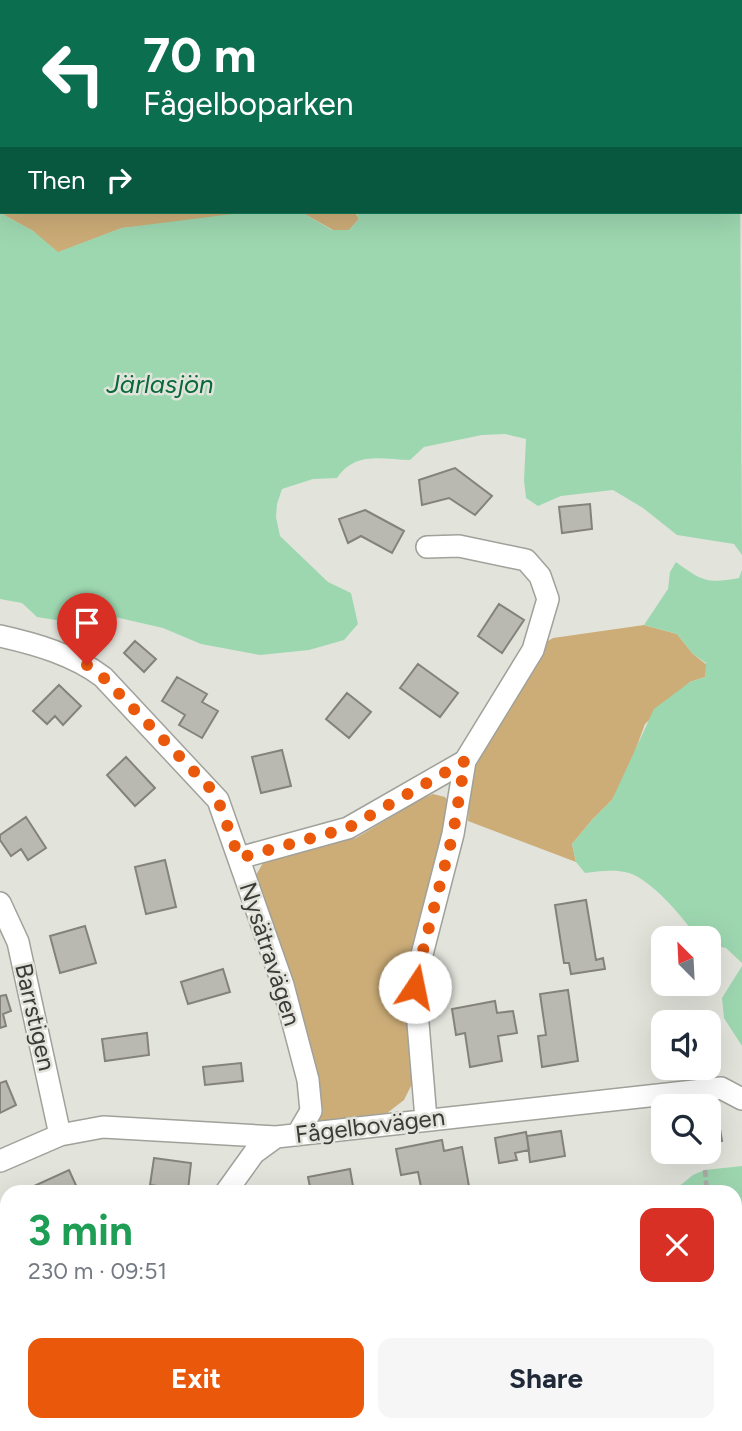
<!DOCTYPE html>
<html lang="en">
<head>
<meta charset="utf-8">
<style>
	body { margin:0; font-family:Figtree,sans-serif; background:#f6f6f7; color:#1f2937; height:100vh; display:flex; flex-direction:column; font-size:26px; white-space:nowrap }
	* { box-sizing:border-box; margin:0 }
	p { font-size:23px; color:#747a83 }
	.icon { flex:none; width:38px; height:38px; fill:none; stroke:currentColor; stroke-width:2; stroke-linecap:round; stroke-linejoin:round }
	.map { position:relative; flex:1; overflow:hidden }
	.side { position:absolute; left:0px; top:1185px; width:742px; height:247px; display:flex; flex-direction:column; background:#fff; border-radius:21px 21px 0 0; box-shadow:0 7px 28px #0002 }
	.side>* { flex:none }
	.guide { position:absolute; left:0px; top:0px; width:742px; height:214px; box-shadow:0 7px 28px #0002; background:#0b6e4f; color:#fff; overflow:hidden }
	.needle { width:46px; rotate:336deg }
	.fabs { position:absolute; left:651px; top:926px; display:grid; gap:14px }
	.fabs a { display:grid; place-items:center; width:70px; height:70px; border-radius:14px; background:#fff; box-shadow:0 7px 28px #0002; font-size:35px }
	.pin { position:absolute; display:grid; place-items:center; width:60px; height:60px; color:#fff; margin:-72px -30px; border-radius:50% 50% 50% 0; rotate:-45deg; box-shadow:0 0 7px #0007 }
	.pin .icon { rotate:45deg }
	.me { position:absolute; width:77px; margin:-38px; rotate:11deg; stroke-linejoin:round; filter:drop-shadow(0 0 5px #0008) }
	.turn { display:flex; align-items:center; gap:24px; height:147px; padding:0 28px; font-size:32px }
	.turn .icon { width:91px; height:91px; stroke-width:2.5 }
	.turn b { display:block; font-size:49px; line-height:60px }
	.then { display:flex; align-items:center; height:66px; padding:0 28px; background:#0003; gap:14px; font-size:26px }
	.round { display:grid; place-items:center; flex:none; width:74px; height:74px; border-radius:14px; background:#f6f6f7 }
	.overview { display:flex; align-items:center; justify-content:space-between; height:119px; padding:0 28px }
	h1 { font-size:42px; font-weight:700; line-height:52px; color:#1e9e55 }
	.cta { display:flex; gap:14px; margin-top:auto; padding:14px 28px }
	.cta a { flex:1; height:80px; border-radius:14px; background:#ea580c; color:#fff; font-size:28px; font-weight:700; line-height:80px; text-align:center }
	.cta a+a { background:#f6f6f7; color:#1f2937 }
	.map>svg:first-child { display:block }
</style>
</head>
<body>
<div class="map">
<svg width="742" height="1431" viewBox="0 0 742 1431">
	<rect width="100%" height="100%" fill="#e2e4dc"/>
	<path fill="#ccad78" d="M0,116H2V212H286L122,228L57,253L33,231L0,213Z
		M301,212H355L359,219L349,230H333Z
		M644,625L677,634L693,654L707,665L705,677L690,682L645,724L627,773L612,800L592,820L572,844L576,862L468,821L471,776L477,760L541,645L553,638Z
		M433,794L445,797L451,805L408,988L414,1080L404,1100L382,1117L317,1125L316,1099L256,875L263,863L274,855L356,838L421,799Z"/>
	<path fill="#9dd7b0" d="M740,155L742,555L734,544L677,535L643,508L613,490L561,496L538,506L526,498L524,480L526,439L505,434L482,435L424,447L410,460C382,459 355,451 337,478L313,479L282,489L277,504L276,517L280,536L328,582L351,593L358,624L344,640L309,650L260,655L201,644L163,628L115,617H88L62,621L37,617L22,603L0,599V213L33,231L58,252L122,228L248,212H301L332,230H349L359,219L356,212H740Z
		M676,562C702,581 707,584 739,578L742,570V963L726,948L709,945V938H692L693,932C680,914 651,880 629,873C615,869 599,871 585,873L576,862L572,844L592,820L612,800L654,709L690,682L705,677L706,663L693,654L677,634L644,625L668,589L670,572Z
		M742,966V1046L724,1018L722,998Z
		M742,1166V1364H735V1192H672L693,1175L705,1170Z"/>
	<path fill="#bab9b1" stroke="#83827b" stroke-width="2" d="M432,0H459L460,2H427Z
		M740,42H742L740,76Z
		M455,468L492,496L475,515L449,498L422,505L419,480Z
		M590,504L592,529L562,533L559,507Z
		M365,510L404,531L392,553L361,536L348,543L339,519Z
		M499,604L524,620L502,653L478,636Z
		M135,641L156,659L144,672L124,653Z
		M418,664L458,693L440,717L400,688Z
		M177,677L207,694L202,702L218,711L202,738L179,725L185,715L162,701Z
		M59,685L81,706L63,725L55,716L47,724L33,711Z
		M347,693L371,712L349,738L326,719Z
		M282,750L291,786L261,793L252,757Z
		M126,757L155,788L135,806L107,775Z
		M26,817L46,848L28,860L21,849L11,856L0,840V835Z
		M165,860L176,907L146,914L135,867Z
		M586,900L596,960L603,958L605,969L571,974L569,963H564L555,905Z
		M85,926L96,963L60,973L50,936Z
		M223,969L230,992L188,1004L181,982Z
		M568,990L578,1061L542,1067L538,1036L546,1035L540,994Z
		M6,995L11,1011L3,1014L6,1026L0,1028V996Z
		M495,1001L497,1013L513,1011L517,1033L498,1036L502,1061L470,1067L465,1033L456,1035L452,1009Z
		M147,1033L149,1055L105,1061L102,1039Z
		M241,1063L243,1081L205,1085L203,1067Z
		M6,1081L16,1105L0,1113V1083Z
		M717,1111L722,1141L709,1143V1112Z
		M561,1131L565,1156L530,1162L527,1136Z
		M526,1132L529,1150L515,1153L517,1160L499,1163L495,1138Z
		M442,1140L444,1151L462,1147L470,1192H422L418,1172L401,1175L396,1149Z
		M709,1150V1153L687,1157V1152H709Z
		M154,1158L191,1163L188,1190L150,1185Z
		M350,1169L354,1192H311L308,1177Z
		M69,1170L79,1192H21Z
		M7,1336V1364L0,1362Z
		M123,1424H166L164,1428L167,1431H118Z
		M491,1424H531V1431H492Z
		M575,1424H614L615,1431H575Z
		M646,1424H693L694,1431L647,1430Z"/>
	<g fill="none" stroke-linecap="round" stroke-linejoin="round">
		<g stroke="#a0a19a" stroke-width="24">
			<path id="minor" d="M328,2L331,0
				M427,547L459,546L526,560L540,576L548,599L533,650L465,761
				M0,636C36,644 74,655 103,677L218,800L283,985L308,1080L311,1111L297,1135
				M239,858L348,828L465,761L453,834L419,966L415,987L426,1119
				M0,903L18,942L60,1135
				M0,1161L60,1135L103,1127L276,1137L721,1088L742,1099
				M226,1192L254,1153L276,1137
				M85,1431L89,1424
				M452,1431V1424"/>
		</g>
		<g stroke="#a0a19a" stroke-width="32">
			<path id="secondary" d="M59,2L63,0
				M0,33L2,32"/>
		</g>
		<path stroke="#acaea7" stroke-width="4.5" stroke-dasharray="7 3.5" stroke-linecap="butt" d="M6,2L9,0
			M95,2L99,0
			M553,2L573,0
			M0,109L2,108
			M740,126H742
			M705,1170L707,1192"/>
		<use href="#minor" stroke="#fff" stroke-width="21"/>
		<use href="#secondary" stroke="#fff" stroke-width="30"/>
	</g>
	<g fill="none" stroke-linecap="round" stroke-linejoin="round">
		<path stroke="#ea580c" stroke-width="12" stroke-dasharray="0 21.6" d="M87,665L103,677L212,790L218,800L239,858L348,828L465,761L453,834L419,966L415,987"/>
	</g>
	<g text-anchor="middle" stroke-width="5" stroke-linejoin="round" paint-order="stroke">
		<g font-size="24" fill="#3a3b37" stroke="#e2e4dc">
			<text transform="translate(270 954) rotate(72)" y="8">Nysätravägen</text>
			<text transform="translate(35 1017) rotate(77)" y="8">Barrstigen</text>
			<text transform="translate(370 1126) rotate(-7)" y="8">Fågelbovägen</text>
		</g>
		<g font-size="26" font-style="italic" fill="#08693b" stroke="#e2e4dc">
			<text x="160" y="393">Järlasjön</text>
		</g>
	</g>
</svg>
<div class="fabs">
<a><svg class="needle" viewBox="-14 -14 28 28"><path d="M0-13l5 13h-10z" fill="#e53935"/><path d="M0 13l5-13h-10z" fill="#747a83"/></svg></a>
<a><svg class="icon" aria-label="sound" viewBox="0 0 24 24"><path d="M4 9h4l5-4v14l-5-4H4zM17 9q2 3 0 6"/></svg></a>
<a><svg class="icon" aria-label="search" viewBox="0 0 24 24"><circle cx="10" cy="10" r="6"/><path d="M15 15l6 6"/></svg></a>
</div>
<div class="pin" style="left:87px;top:665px;background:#d93025"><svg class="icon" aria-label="arrive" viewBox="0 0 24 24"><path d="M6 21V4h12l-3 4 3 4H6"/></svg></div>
<svg class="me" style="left:415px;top:987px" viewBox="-20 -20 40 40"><circle r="19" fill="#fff"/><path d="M0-13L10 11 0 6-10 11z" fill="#ea580c"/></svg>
<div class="guide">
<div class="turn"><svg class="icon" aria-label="left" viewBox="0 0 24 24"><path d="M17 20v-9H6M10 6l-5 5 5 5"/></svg><div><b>70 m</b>Fågelboparken</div></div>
<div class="then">Then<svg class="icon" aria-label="right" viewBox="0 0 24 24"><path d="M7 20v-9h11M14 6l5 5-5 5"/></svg></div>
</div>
<section class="side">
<div class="overview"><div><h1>3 min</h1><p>230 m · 09:51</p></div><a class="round" style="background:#d93025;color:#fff"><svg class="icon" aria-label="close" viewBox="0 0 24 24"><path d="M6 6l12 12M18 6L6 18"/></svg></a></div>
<div class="cta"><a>Exit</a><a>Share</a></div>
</section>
</div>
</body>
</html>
